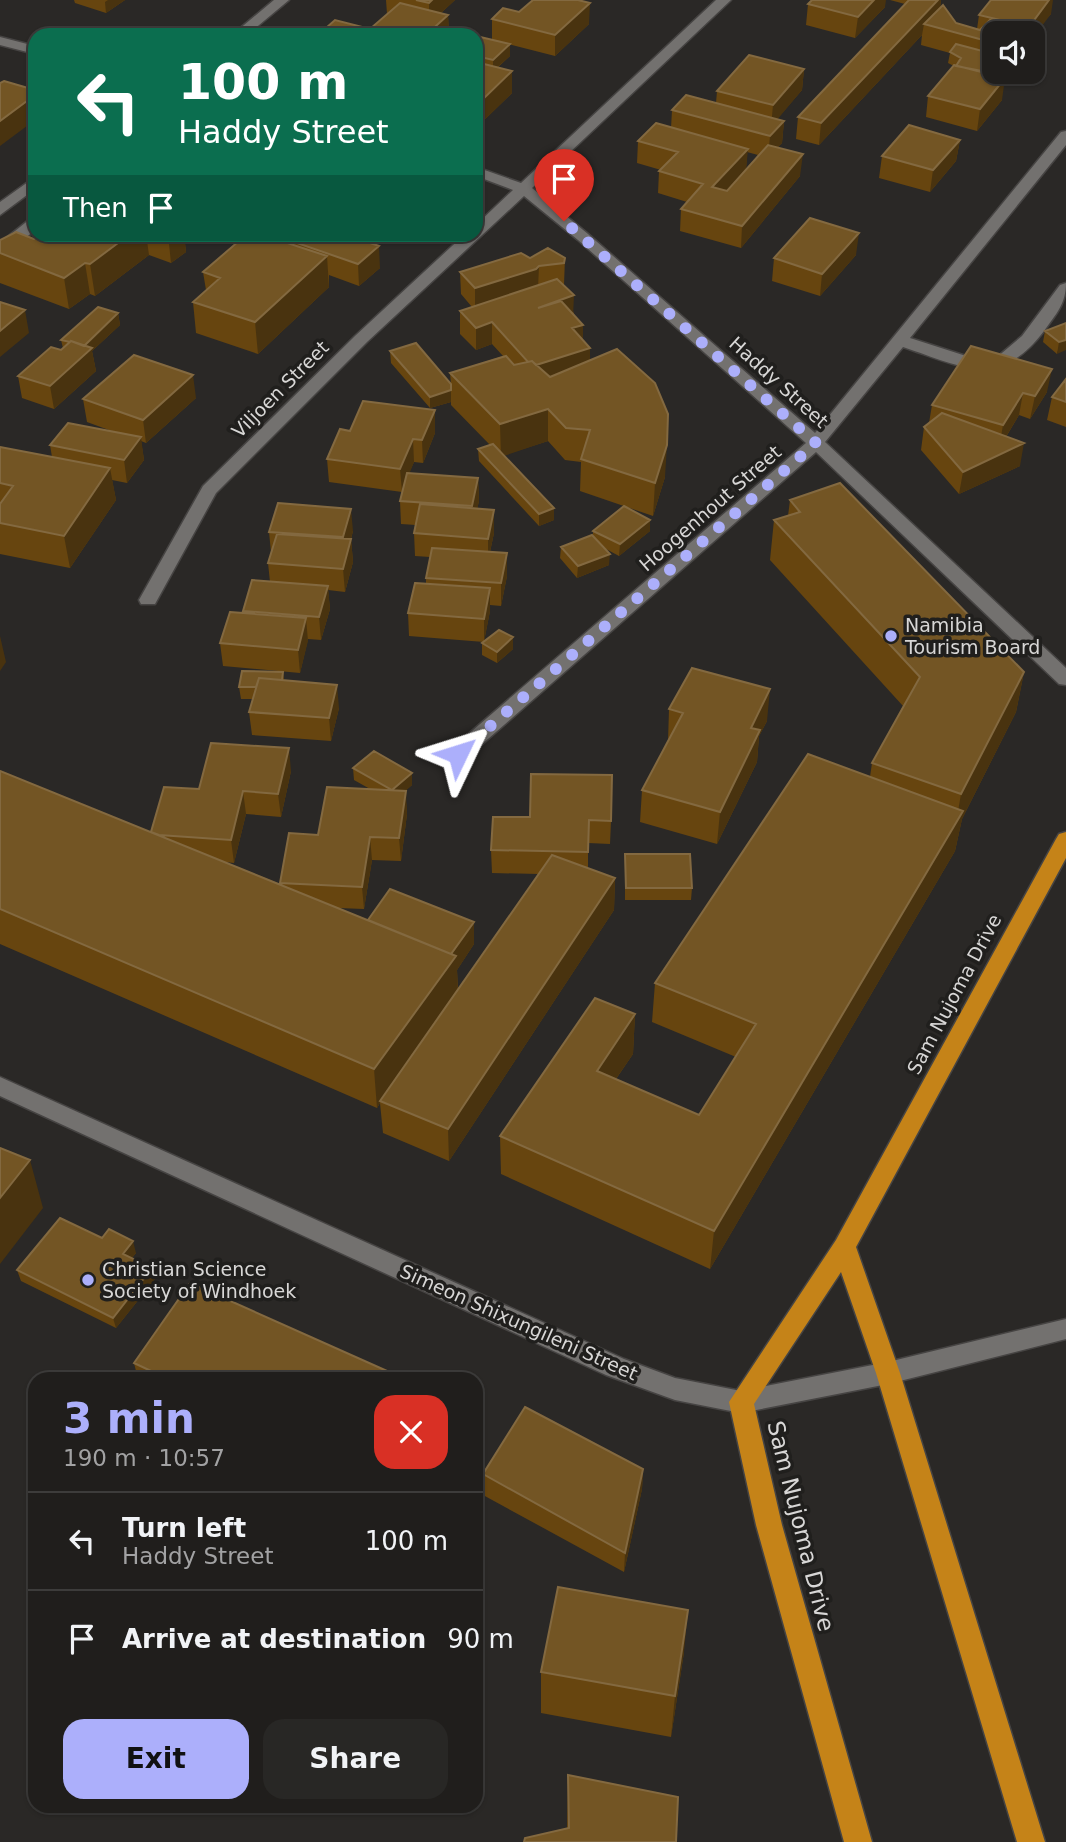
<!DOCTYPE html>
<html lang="en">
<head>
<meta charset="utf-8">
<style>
	body { margin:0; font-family:"DejaVu Sans",sans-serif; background:#282725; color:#f1f3f6; height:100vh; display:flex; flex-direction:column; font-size:26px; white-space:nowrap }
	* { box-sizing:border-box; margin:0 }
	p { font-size:23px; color:#a2a2a3 }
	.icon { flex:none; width:38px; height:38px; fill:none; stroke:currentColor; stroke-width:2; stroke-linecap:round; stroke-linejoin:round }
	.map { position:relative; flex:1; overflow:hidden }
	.side { position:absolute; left:28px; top:1372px; width:455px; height:441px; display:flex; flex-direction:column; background:#201e1c; border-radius:21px; box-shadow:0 2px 5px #0004,0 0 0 2px #3d3c3b }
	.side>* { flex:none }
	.hud { position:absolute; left:28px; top:28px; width:455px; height:214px; border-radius:21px; box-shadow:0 2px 5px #0004,0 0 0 2px #3d3c3b; background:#0b6e4f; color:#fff; overflow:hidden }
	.controls { position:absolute; left:982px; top:21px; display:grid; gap:14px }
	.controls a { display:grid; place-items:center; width:63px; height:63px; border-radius:14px; background:#201e1c; box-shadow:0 2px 5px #0004,0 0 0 2px #3d3c3b; font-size:35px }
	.pin { position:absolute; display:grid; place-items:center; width:60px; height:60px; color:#fff; margin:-72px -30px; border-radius:50% 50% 50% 0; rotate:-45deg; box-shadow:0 0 7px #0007 }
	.pin .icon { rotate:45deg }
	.me { position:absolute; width:77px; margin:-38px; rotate:49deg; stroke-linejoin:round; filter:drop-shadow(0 0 5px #0008) }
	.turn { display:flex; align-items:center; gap:24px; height:147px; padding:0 35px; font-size:32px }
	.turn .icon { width:91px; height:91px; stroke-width:2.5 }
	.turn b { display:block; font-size:49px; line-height:60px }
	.then { display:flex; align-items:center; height:66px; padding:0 35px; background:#0003; gap:14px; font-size:26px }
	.round { display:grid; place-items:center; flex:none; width:74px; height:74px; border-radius:21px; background:#282725 }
	.headline { display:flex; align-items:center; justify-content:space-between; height:119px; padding:0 35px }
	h1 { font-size:42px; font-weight:600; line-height:52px; color:#acaffb }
	.button { display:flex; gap:14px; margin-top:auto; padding:14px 35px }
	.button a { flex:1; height:80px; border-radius:21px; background:#acaffb; color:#111; font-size:28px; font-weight:600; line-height:80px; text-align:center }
	.button a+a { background:#282725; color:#f1f3f6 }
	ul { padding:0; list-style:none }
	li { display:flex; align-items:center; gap:21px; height:98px; padding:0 35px; border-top:2px solid #3d3c3b }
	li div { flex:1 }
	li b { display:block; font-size:26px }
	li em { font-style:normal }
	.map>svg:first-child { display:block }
</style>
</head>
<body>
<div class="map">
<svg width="1066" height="1842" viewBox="0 0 1066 1842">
	<rect width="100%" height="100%" fill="#2a2826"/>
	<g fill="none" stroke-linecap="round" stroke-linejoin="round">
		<g stroke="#464443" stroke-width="3">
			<path id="minor" d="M274,0H289L247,35H232Z
				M716,0H731L532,188L588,234L815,433L1061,132L1066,131V145L910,338L966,356L996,358L1022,336L1060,285L1066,283C1066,304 1056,314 1044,331C999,390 963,367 903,347L825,442L1066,668V685L1059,684L816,452L465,759H451L448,754L451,749L806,443L578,240L524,196L367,342L216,493L155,604H141L139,600L203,486L355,336L465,234H476V225L513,190L476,176V167L521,183Z
				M0,37L35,46V54L0,45Z
				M35,177V189L0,215V202Z
				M35,217V230L6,254L0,256V243L30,219Z
				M0,1077L624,1359L675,1378L741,1391L888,1362L1066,1319V1339L888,1384L741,1413L675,1400L606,1375L0,1096Z"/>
		</g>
		<g stroke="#464443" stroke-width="3">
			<path id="highway" d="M1066,832V858L856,1247L900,1373L1045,1842H1017L876,1373L841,1272L754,1404L782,1525L872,1842H844L756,1525L729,1402L836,1240L1056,839L1059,834Z"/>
		</g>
		<use href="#minor" fill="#73716f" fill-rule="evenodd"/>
		<use href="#highway" fill="#c58318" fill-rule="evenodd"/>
	</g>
	<path fill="#67450f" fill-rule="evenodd" d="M74,0H125L106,13L75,3Z
		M386,0H455L441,13L448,15L449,35H318L370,29L387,14Z
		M890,0H941L940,8L956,23L977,29L979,15L1051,14L1032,33H994V66L992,65L986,73L1002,100L977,131L926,117L928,96L954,66L948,63L950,53L921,45L922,35L819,145L796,139L798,117L905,4Z
		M808,4L885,7L855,38L806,25Z
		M519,12L589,24L555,56L492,40V19Z
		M476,36L510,44V56L497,68L512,93L476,128Z
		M804,69L802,90L777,119L784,121L782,143L778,147L800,176L741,248L680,231L681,209L687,202L658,193L659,171L661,170L637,163L638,141L671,128L672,110L716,103L717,91ZM747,152L758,155L746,169Z
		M960,140L956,161L930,192L879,178L882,156Z
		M39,234H184L186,252L171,263L149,255L95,296L90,294L69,309L0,283V240L34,239Z
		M247,234H344L380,268L359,286L329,275V287L258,354L196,333L193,302L206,290L203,272Z
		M856,255L820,296L772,281L774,258Z
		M530,258H565L564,285L590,360L665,477L653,516L580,491L581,462L565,460L548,441L504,455L554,520L539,526L479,461L478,449L490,445L451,405V402L430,408L391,363L390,351L451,384L450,373L503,356L492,344L476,350L460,334V311L472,307L461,294L460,272Z
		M118,313L120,325L92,351L96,371L54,409L22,398L18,376L61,350L63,348L61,340Z
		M1066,323L1057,354L1043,342L1045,331Z
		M971,346L1047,392L1030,419L1019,415L1006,437L1020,466L959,494L921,450L924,427L929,423L932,405Z
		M1066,379V427L1047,420L1052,397Z
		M196,398L146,443L141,441L144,460L127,483L112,480L116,500L70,568L0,554V447L52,457L50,445L117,433L87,422L83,399Z
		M350,431L435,433L423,463L414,462L409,473L478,478L479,501L477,509L494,510V533L490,552L507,576L501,606L490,605V611L484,641L513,637V649L497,663L482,655V643L484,642L409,636L408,613L426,583V578L430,557L415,556L414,533L416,525L401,524L400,501L402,492L329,482L327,459Z
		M790,500L1024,672L1016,712L962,819L955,851L710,1269L501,1174L500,1136L635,1014L633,1054L616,1079L699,1115L736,1057L652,1022L655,983L870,777L872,763L903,706L770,560L774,520L788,516Z
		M353,531L351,539L353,562L345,592L328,590L330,609L321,640L308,639L300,673L223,666L220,643L243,613V611L270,582L268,563L271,552L269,532Z
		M593,531H650L619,556L606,549L609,565L577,578L560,558L561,547L593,535Z
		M283,672L284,680L339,708L331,741L252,735L249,712L253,699H241L239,687Z
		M669,709L767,721L759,736L757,762L717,844L640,822L642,790L668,742Z
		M353,768L412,773V785L405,791L407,814L401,861L372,860L364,909L338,908L368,920L474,922V944L457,970L458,990L539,874L492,873L491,850L493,817L611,821L610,844L588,843V868L615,878L614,910L449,1161L383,1133L380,1103L377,1108L0,944V771L151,832L199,789L291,771L281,817L246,814L234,863L225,862L280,884V883L318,835L370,789L354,780Z
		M625,854L692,888L691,900H625Z
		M102,1238L136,1253L132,1258L155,1279L116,1328L21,1281L17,1270Z
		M134,1363L405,1379H138Z
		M643,1469L642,1489L624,1572L483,1495V1474Z
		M684,1652L671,1737L541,1713V1672Z
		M568,1775L676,1842L567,1829Z"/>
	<path fill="#49330f" d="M108,0H125L106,13L105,2Z
		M432,0H455L429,24V3Z
		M874,0H886L885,7L855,38L858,17Z
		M938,0H941L939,17L924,24L922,35L819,145L821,123Z
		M1049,0H1053L1051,14L1032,39V33H1028L1029,27Z
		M590,3L589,24L555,56V35Z
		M448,15L449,35H426Z
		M510,44V56L493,71V60Z
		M994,54L992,65L980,83L982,71Z
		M804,69L802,90L771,127L773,105Z
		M512,71V93L476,128V106Z
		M1005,78L1002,100L977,131L980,109Z
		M35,95V120L0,146V121Z
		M784,121L782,143L768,158L770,136Z
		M960,140L956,161L930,192L933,170Z
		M748,149L746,171L711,209L712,187Z
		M803,154L800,176L741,248L742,226Z
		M859,233L856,255L820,296L822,274Z
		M130,234H146L149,255L95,296L90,264Z
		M168,234H184L186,252L171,263Z
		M379,246L380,268L359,286L358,264Z
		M327,256L329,287L258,354L255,322Z
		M85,263L90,294L69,309L64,278Z
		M539,266L538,288L475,310V288Z
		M574,295L573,317L538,308Z
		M25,310L29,333L0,357V331Z
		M118,313L120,325L92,351L96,371L54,409L50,386L83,346Z
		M492,322V344L476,350V328Z
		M583,325V347L572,328Z
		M1066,340V350L1057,354L1059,342Z
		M590,348V371L532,389V366Z
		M1052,369L1047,392L1030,419L1035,396Z
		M193,375L196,398L146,443L143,420Z
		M451,390V402L430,408V397Z
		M1023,393L1019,415L999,448L1003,425Z
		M548,409V441L501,457L500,424Z
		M435,410V433L423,463L422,440Z
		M141,437L144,460L127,483L124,460Z
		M413,439L414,462L402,492L400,469Z
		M1024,443L1020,466L959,494L963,472Z
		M667,445L665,477L653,516L655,483Z
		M110,468L116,500L70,568L64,536Z
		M478,478L479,501L473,529L472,506Z
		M554,508V520L539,526V514Z
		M351,509L353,531L345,560L343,537Z
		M494,510V533L488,561V539Z
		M650,520V531L619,556L620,544Z
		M351,539L353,562L345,592L343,569Z
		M507,553V576L501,606V583Z
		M610,554L609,565L577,578L578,566Z
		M328,586L330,609L321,640L319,617Z
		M490,588V611L484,642V619Z
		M306,618L308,641L300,673L298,650Z
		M0,636L6,662L0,671Z
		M513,637V649L497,663V652Z
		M1024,672L1016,712L962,819L955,851L710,1269L714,1231L956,823L961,794Z
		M337,685L339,708L331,741L329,718Z
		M770,689L767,721L759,736L757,762L717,844L720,812L751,728Z
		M289,748L291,771L281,817L278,794Z
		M412,773V785L393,802L392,790Z
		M243,791L246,814L234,863L231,840Z
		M406,791L407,814L401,861L399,838Z
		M370,837L372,860L364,909L362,887Z
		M615,878L614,910L449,1161L448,1129Z
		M474,922V944L457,970L458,995L380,1101V1103L377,1108L374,1069Z
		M635,1014L633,1054L595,1109L597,1071Z
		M30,1160L43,1208L0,1264V1198Z
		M133,1241L136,1253L126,1265L123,1254Z
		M152,1268L155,1279L116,1328L113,1318Z
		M643,1469L642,1489L624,1572L625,1553Z
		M688,1610L684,1652L671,1737L675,1696Z"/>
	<path fill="#735524" stroke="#836940" stroke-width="2" d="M416,0H432L429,3Z
		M533,0H578L590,3L555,35L492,19L503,8L519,12Z
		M812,0H874L858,17L808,4Z
		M909,0H938L821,123L798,117Z
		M991,0H1049L1029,27L979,15Z
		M400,3L448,15L426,35H318L335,20L370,29Z
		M943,5L956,23L980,30L990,20L1009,26L1003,32L1006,33H994V43L924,24Z
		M461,32L472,35H457Z
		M476,36L510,44L493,60L476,56Z
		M956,44L994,54L982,71L956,66L961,58L950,52Z
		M749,55L804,69L773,105L717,91Z
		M476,62L512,71L476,106Z
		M954,65L1005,78L980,109L928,96Z
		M4,81L35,90V95L0,121V83Z
		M686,95L784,121L770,136L672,110Z
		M656,123L748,149L712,187L727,191L768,145L803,154L742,226L681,209L703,184L659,171L678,152L638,141Z
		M909,125L960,140L933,170L882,156Z
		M810,218L859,233L822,274L774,258Z
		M16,232L34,239L39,234H130L90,264L85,263L64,278L0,253V240Z
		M247,234H260L327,256L255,322L193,302L220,278L203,272Z
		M271,234H344L379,246L358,264Z
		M548,248L565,258L564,263L539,266L536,269L475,288L460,272L521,253L530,258Z
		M557,279L574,295L538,308L561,301L583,325L572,328L590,348L536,365L532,361L528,362L492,322L476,328L460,311Z
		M0,302L25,310L0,331Z
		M98,307L118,313L84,346L71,341L70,342L61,340Z
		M1066,323V340L1059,342L1045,331Z
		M71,341L92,348L50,386L18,376L51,347L61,350Z
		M416,343L451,384V390L430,397L390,351Z
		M971,346L1052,369L1035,396L1023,393L1003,425L932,405Z
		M617,349L655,383L668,414L667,445L655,483L581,459L590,430L566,428L548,409L500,424L450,373L506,356L514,365L532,361L550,377Z
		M134,355L193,375L143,420L83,399Z
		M1066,379V402L1052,397Z
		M363,401L435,410L422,440L413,439L400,469L327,459L340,429L350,431Z
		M942,413L1024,443L963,472L924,427Z
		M68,423L141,437L124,460L50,445Z
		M493,444L554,508L539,514L478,449Z
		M0,447L110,468L64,536L0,523V504L13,486L0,483Z
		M407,473L478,478L472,506L400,501Z
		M840,483L1024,672L961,794L872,763L920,677L774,520L800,512L790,500Z
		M278,503L351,509L343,537L269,532Z
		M420,504L494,510L488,539L414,533Z
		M624,506L650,520L620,544L593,531Z
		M277,534L351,539L343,569L268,563Z
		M592,535L610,554L578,566L561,547Z
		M432,548L507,553L501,583L426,578Z
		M252,580L328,586L319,617L243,611Z
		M415,583L490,588L484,619L408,613Z
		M230,612L306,618L298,650L220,643Z
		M499,630L513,637L497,652L482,643Z
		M692,668L770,689L751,728L760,730L720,812L642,790L683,713L669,709Z
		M242,671L283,672L282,680L259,678L256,687H239Z
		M259,678L337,685L329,718L249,712Z
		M211,743L289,748L278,794L243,791L231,840L159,835L151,832L164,787L199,789Z
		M374,751L412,773L392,790L353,768Z
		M808,754L963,811L714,1231L500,1136L595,998L635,1014L597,1071L699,1115L756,1024L655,983Z
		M0,771L456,956L374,1069L0,909Z
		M531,774L612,775L611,821L589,820L588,852L491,850L493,817H530Z
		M327,787L406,791L399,838L370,837L362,887L280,883L289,833L318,835Z
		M625,854H690L692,888H626Z
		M552,855L615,878L448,1129L380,1101Z
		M390,889L474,922L451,954L368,920Z
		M0,1148L30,1160L0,1198Z
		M60,1218L102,1238L109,1229L133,1241L123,1254L152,1268L113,1318L17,1270Z
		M190,1283L405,1379H168L134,1363Z
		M525,1407L643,1469L625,1553L483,1474Z
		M558,1587L688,1610L675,1696L541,1672Z
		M568,1775L678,1797L676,1842H524L525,1838L569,1828Z"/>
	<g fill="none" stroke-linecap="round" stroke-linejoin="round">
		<path stroke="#acaffb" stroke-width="12" stroke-dasharray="0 21.6" d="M458,754L816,443L564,221"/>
	</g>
	<g fill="#acaffb" stroke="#201f1d" stroke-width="2.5">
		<circle cx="891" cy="636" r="7"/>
		<circle cx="88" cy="1280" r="7"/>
	</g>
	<g text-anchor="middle" stroke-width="7" stroke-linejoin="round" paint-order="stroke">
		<g font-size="19" fill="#d8d7d6" stroke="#201f1d">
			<text transform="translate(779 382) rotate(42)" y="7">Haddy Street</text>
			<text transform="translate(280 389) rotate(-45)" y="7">Viljoen Street</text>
			<text transform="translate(710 508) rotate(-41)" y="7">Hoogenhout Street</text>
			<text transform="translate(954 994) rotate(-62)" y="7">Sam Nujoma Drive</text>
			<text transform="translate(519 1322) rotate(24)" y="7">Simeon Shixungileni Street</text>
		</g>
		<g font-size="19" fill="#d8d7d6" stroke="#201f1d" text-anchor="start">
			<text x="905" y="632">Namibia<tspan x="905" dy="22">Tourism Board</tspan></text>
			<text x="102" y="1276">Christian Science<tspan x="102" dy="22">Society of Windhoek</tspan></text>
		</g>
		<g font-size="23" fill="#d8d7d6" stroke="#201f1d">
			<text transform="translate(801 1526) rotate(76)" y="8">Sam Nujoma Drive</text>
		</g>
	</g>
</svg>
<div class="controls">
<a><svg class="icon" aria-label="sound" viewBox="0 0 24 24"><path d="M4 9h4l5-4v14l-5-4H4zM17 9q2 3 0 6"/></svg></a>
</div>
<div class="pin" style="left:564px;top:221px;background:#d93025"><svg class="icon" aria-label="arrive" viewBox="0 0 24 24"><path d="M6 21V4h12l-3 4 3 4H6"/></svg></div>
<svg class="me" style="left:458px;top:754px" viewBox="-20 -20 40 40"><path d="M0-17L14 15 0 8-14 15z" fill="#acaffb" stroke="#fff" stroke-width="4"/></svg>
<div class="hud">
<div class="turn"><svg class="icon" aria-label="left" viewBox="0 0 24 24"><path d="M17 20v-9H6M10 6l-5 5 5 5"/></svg><div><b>100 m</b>Haddy Street</div></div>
<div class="then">Then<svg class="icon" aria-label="arrive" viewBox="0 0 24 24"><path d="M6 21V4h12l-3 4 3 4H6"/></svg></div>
</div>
<section class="side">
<div class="headline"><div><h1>3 min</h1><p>190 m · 10:57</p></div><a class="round" style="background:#d93025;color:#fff"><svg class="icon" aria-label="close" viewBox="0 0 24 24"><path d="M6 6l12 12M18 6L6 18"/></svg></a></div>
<ul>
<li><svg class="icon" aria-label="left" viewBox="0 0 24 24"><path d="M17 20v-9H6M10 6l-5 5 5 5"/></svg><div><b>Turn left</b><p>Haddy Street</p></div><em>100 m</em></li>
<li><svg class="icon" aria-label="arrive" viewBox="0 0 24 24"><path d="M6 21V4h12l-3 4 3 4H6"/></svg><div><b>Arrive at destination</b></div><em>90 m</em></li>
</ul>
<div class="button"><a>Exit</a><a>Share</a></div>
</section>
</div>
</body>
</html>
